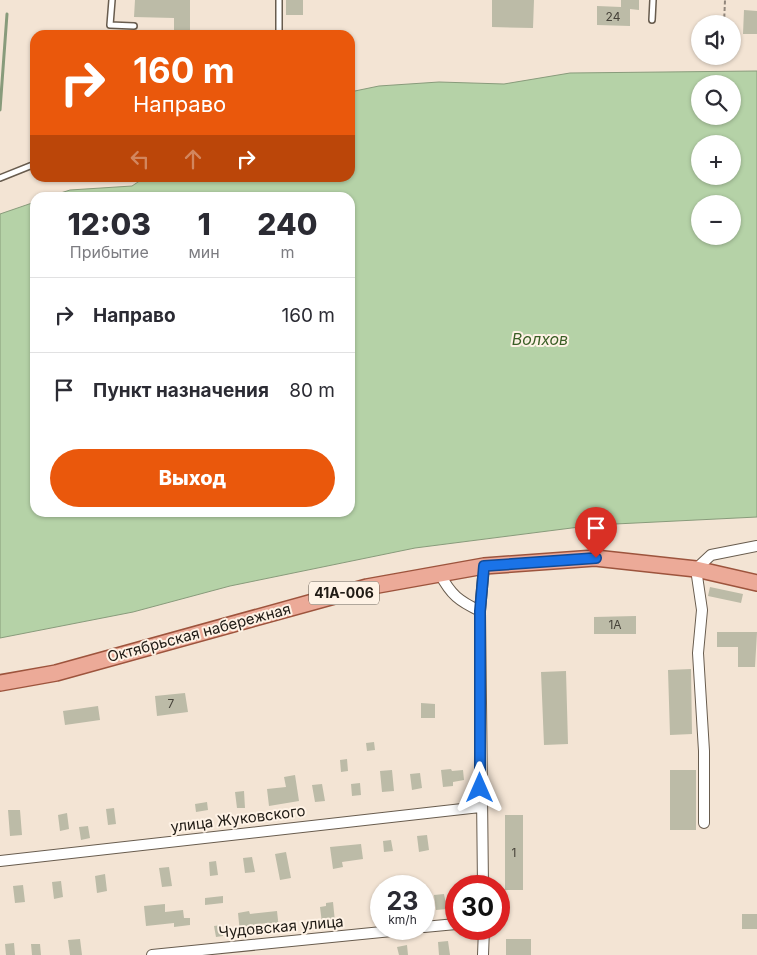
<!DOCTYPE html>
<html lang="ru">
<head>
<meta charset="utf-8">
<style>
	body { margin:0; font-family:Inter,sans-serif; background:#f7f7f7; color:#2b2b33; height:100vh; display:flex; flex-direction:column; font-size:19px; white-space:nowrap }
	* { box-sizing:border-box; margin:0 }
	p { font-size:16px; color:#7c7c81 }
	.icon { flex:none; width:28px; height:28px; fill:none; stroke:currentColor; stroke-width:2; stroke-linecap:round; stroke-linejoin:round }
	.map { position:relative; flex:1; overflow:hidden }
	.sheet { position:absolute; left:30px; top:192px; width:325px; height:325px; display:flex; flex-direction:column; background:#fff; border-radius:15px; box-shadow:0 1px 4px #0004 }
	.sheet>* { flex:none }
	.guide { position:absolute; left:30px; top:30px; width:325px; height:152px; border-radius:15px; box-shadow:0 1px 4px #0004; background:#ea580c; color:#fff; overflow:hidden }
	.controls { position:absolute; left:691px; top:15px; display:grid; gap:10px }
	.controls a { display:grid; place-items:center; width:50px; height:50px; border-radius:50%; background:#fff; box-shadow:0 1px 4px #0004; font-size:25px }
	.speed { position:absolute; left:370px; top:875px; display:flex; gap:10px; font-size:25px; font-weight:700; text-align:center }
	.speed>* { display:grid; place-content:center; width:65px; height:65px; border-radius:50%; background:#fff; box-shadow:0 1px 4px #0004; line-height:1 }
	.speed small { font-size:12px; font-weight:400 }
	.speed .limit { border:8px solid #d22; background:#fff; color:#111 }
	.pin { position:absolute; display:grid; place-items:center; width:42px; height:42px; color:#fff; margin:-51px -21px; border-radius:50% 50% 50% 0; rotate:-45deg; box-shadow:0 0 5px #0007 }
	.pin .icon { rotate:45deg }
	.me { position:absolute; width:55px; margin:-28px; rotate:0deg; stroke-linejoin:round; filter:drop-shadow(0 0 4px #0008) }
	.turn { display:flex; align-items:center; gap:18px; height:105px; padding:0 20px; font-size:22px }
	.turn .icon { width:65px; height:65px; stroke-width:2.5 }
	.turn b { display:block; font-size:35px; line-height:42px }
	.lanes { display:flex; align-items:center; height:48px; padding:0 20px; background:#0003; justify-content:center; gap:25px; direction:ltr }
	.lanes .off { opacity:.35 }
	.eta { display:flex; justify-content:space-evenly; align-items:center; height:85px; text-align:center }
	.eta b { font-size:30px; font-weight:800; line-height:35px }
	.cta { display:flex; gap:10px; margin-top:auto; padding:10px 20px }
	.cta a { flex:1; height:58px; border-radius:30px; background:#ea580c; color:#fff; font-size:20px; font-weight:800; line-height:58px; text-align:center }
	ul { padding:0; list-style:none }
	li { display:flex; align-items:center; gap:15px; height:75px; padding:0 20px; border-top:1px solid #e1e1e2 }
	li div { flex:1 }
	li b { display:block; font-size:19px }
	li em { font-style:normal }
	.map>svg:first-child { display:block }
</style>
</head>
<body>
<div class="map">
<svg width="757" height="955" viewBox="0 0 757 955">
	<rect width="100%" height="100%" fill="#f3e4d4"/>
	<path fill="#b5d2a7" stroke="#889b7b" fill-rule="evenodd" d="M757,71V517L595,525L415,548L230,586L133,612L0,638V214L35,202V512H350V198L48,197L70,190L132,186L144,178H350V92L379,86L439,82L504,84L570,73ZM700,84H732V116H700ZM700,144H732V176H700ZM700,204H732V236H700Z"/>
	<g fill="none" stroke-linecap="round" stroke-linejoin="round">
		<path stroke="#889b7b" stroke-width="3" d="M0,110L7,14"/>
	</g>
	<path fill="#bcbba7" d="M135,0H190V35H174V18L134,17Z
		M286,0H303V15H286Z
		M492,0H534L533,28L492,27Z
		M621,0H639V10L630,9V26L597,25V6L621,7Z
		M744,10L757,11V34H743Z
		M710,587L743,594L741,603L708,596Z
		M636,616V634H594V617Z
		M717,632H757L755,667H738V647H717Z
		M691,669L692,734L670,735L668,670Z
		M566,671L568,744L544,745L541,672Z
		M185,693L188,712L157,716L155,696Z
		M421,703L435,704V718H421Z
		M98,706L100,720L65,725L63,711Z
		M374,742L375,750L367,751L366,743Z
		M347,759L348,771L341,772L340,760Z
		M451,769L452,771L463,770L464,780L453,782V786L443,787L441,770Z
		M392,770L394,791L382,792L380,771Z
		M670,770H696V830H670Z
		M420,773L422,788L412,790L410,774Z
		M295,775L299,801L269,806L267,789L286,787L284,777Z
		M360,783L361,795L352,796L351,784Z
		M322,784L325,801L315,802L312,785Z
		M244,791L245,808H237L235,792Z
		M207,802L208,810L196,812L195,804Z
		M114,808L116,824L108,825L106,809Z
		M8,810H20L22,835L10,836Z
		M67,813L69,829L60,831L58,815Z
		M505,815H523V890H505Z
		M88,826L90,838L81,840L79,827Z
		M427,835L429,850L419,852L417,836Z
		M391,840L393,851L384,852L383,841Z
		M361,844L363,859L342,862L343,867L333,869L330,847Z
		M286,852L291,878L280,880L275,854Z
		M252,857L255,872L245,873L243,858Z
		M216,861L218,875L210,876L209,862Z
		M169,867L172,886L162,887L159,868Z
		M105,874L107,891L97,893L95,876Z
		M61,881L63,897L54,899L52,882Z
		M23,885L25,902L15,903L13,886Z
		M444,894L447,909L436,910L434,895Z
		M223,896V903L205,905V898Z
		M333,902L335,922L322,923L320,907L326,906V903Z
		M165,904V912L183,910L184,918H190V925L174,927V923L146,926L144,906Z
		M249,911L250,914L277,911L279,929L268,930L267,923L251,925L252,931L240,933L238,913Z
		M742,914H757V929H742Z
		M222,925L223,936L216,937L214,926Z
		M80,939L82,955H70L68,940Z
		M506,939H531V955H506Z
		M448,941L450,955H439L438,942Z
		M14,943L15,955H6L5,944Z
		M31,944H40L41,955H32Z
		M407,945L408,955H399L397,947Z"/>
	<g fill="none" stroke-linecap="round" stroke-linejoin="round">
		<g stroke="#685c4e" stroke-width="8">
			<path id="lane" d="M112,0L110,25L134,26
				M652,20L653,0
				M279,35V0
				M0,178L35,164"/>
		</g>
		<g stroke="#685c4e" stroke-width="12">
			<path id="street" d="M440,574C451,595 459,601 480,611
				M704,823V751L698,653L702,610L696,569L711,555L757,546
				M0,861L480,807
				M483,886L480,611L484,566
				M424,927L456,924
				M152,955L412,929
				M483,955L484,929"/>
		</g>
		<g stroke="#9d543d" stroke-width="18">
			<path id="primary" d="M0,683L56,673L367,587L484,566L595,558L696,569L757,583"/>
		</g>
		<path stroke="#91867b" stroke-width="2" stroke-dasharray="4 2.5" stroke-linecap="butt" d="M724,24L725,0"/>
		<use href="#lane" stroke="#fff" stroke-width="5"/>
		<use href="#street" stroke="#fff" stroke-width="10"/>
		<use href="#primary" stroke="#ecaa98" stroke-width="15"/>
	</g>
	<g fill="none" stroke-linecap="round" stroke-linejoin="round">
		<g stroke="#114b97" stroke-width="12">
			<path id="route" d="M480,788V611L484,566L596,558"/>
		</g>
		<use href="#route" stroke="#1a73e8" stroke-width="9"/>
	</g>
	<g text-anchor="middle" stroke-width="4" stroke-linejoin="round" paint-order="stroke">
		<g font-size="12" fill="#47433a">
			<text x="613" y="21">24</text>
			<text x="615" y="629">1А</text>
			<text x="171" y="708">7</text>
			<text x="514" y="857">1</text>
		</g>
		<rect fill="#fef2e5" stroke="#635c53" stroke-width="1" x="309" y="581.5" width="70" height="23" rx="4"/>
		<g font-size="14" font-weight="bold" fill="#201b15">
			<text x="344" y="598">41А-006</text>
		</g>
		<g font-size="15" fill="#201b15" stroke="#fef2e5">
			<text transform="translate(199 633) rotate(-15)" y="5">Октябрьская набережная</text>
			<text transform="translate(238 819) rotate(-7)" y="5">улица Жуковского</text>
			<text transform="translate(281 927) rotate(-5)" y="5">Чудовская улица</text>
		</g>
		<g font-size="16" font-style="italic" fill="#3a5e25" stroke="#fef2e5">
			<text x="540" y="345">Волхов</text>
		</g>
	</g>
</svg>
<div class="controls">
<a><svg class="icon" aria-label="sound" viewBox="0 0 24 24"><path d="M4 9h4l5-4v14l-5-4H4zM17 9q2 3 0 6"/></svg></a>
<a><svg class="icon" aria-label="search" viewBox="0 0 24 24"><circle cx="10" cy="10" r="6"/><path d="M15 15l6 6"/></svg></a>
<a>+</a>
<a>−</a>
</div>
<div class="speed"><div>23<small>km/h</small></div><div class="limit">30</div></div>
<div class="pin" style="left:596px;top:558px;background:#d93025"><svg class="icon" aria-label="arrive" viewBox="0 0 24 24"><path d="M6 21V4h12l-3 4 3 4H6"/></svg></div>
<svg class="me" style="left:480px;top:788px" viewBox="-20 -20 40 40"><path d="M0-17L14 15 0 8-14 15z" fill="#1a73e8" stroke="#fff" stroke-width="4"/></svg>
<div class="guide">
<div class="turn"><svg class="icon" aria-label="right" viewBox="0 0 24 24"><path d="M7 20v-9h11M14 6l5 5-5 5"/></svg><div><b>160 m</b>Направо</div></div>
<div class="lanes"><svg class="icon off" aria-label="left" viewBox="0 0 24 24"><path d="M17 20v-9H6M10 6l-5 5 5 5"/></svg><svg class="icon off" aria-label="ahead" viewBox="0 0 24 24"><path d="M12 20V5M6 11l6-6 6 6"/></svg><svg class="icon" aria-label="right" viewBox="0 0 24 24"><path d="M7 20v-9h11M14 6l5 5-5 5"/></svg></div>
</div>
<section class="sheet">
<div class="eta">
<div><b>12:03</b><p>Прибытие</p></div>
<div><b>1</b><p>мин</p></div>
<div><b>240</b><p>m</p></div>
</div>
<ul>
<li><svg class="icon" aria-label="right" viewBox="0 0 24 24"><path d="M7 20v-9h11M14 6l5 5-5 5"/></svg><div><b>Направо</b></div><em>160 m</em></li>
<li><svg class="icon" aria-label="arrive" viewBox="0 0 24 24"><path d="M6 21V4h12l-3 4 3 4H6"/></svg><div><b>Пункт назначения</b></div><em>80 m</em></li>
</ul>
<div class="cta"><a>Выход</a></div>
</section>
</div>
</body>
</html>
